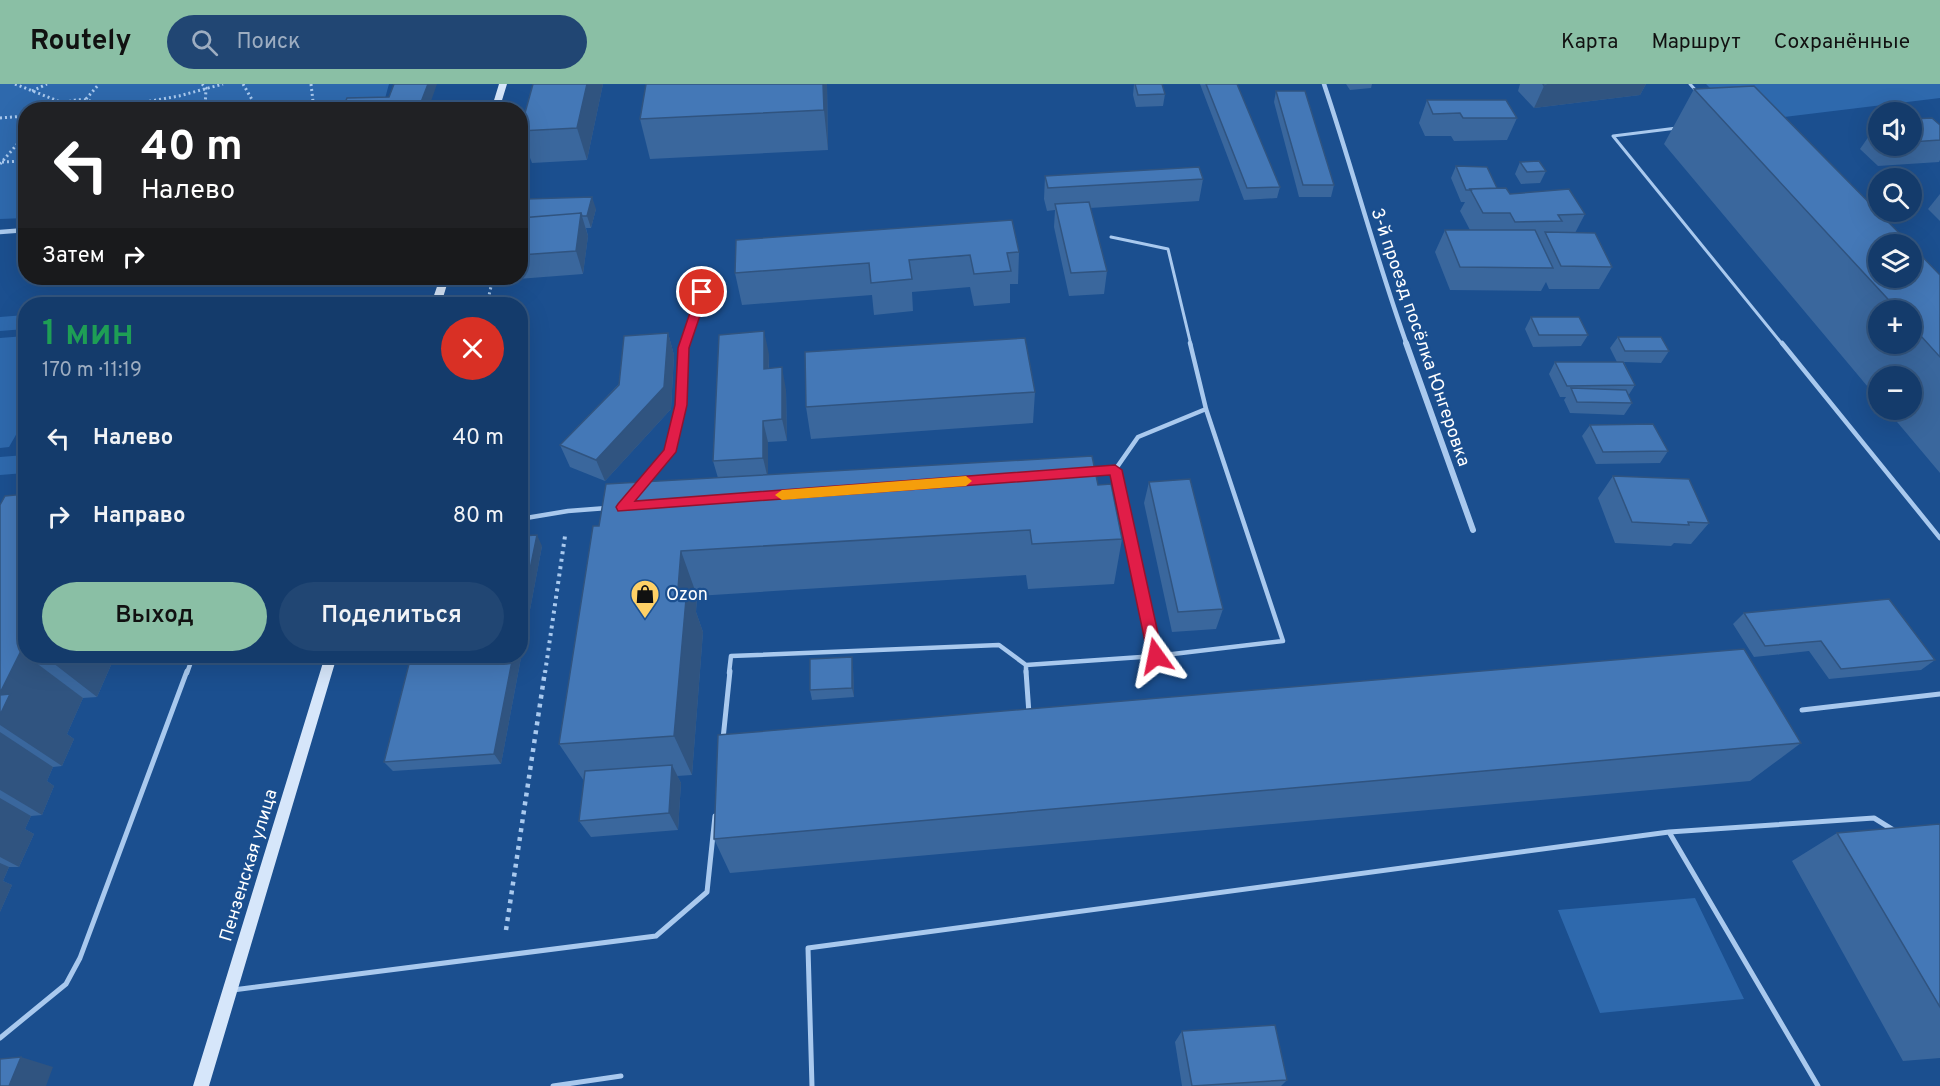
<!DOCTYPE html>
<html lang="ru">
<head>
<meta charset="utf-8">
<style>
	body { margin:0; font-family:Overpass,sans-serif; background:#214673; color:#f1f3f6; height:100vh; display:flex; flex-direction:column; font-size:22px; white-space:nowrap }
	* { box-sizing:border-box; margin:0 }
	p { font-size:20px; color:#9dadc1 }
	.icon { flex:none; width:33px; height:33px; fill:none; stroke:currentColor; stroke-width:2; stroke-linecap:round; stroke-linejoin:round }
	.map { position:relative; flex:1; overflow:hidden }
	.drawer { position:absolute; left:18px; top:213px; width:510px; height:366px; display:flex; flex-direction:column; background:#143b6b; border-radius:24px; box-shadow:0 6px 24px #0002,0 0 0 2px #33557e }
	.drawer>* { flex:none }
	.guide { position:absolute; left:18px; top:18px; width:510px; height:183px; border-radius:24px; box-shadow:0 6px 24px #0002,0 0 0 2px #33557e; background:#202124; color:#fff; overflow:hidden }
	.tools { position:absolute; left:1868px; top:18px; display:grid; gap:12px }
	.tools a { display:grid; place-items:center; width:54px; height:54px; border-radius:50%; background:#143b6b; box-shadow:0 6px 24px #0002,0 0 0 2px #33557e; font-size:30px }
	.pin { position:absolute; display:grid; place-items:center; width:51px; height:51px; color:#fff; margin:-26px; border:3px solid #fff; border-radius:50%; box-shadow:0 2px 6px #0007 }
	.me { position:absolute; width:66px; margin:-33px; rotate:348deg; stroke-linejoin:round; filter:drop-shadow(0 0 4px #0008) }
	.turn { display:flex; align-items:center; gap:21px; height:126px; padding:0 24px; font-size:27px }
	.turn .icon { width:78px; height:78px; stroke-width:2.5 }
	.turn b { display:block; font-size:42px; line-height:51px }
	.then { display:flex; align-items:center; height:57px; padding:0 24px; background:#0003; gap:12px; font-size:22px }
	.round { display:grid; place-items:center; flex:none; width:63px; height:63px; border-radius:32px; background:#214673 }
	.summary { display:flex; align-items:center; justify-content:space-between; height:102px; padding:0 24px }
	h1 { font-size:36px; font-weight:600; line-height:45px; color:#1e9e55 }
	.cta { display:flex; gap:12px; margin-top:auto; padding:12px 24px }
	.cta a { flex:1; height:69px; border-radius:36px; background:#8abfa5; color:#111; font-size:24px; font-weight:600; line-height:69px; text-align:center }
	.cta a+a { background:#214673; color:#f1f3f6 }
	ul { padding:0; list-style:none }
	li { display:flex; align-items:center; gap:18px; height:78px; padding:0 24px }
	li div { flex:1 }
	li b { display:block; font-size:22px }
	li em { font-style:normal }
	header { display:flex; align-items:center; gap:36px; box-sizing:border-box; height:84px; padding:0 30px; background:#8abfa5; color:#111 }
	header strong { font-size:28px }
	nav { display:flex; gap:33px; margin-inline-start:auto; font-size:21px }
	.search { width:420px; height:54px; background:#214673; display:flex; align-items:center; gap:15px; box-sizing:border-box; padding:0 21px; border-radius:33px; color:#9dadc1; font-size:22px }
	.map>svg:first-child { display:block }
</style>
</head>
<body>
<header>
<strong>Routely</strong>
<div class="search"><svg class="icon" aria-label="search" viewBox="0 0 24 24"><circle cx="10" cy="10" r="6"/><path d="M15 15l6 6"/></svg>Поиск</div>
<nav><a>Карта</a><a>Маршрут</a><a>Сохранённые</a></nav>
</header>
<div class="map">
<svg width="1940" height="1002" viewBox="0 0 1940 1002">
	<rect width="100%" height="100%" fill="#1b4f8f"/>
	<path fill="#2e69ad" d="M0,0H389L384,18L330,25L26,26L25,134L0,135Z
		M1706,0H1940V14L1744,38Z
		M25,231V245L0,247V233Z
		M25,252V335L9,363L0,364V254Z
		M25,371V389L0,391V373Z
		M1695,814L1744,915L1600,929L1558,826Z"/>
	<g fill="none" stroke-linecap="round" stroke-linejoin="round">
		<path stroke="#a9c9ee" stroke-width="3" stroke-dasharray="2 3" stroke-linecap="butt" d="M15,0L63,19
			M202,0L206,4L205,26
			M243,0L258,26
			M311,0L314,26
			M32,7L47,0
			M86,15L99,0
			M51,26C65,17 80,12 96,19V26
			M100,26L179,12L223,0
			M0,34L26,32
			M2,78L26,77
			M0,80L26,50
			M520,82L526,59
			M487,220L493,194"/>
		<path stroke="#a9c9ee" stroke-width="4" stroke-dasharray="3 4.5" stroke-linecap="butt" d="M545,589L565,452"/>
		<path stroke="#a9c9ee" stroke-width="4.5" stroke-dasharray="4 5" stroke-linecap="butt" d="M506,846L545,587"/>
		<path stroke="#a9c9ee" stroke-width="3" d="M1690,0L1699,10
			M1677,44L1613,52L1783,261
			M1111,153L1168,165L1191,261
			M684,261L702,208"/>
		<path stroke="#a9c9ee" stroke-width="4.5" d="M1782,259L1940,454
			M1115,386L1138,353L1206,325
			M640,403L670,368L681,321L685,259
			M520,435L568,427L607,424
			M1156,572L1283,557L1206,325L1190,259
			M1026,581V589
			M187,589L193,572
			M729,589L731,572L999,561L1026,581L1156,572L1115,386L1091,388"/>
		<path stroke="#a9c9ee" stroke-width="5" d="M1026,587L1029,630
			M1802,626L1940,610
			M723,655L730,587
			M1669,748L1818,1002
			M233,906L656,852L707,808L715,732
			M0,954L66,900L80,874L187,587
			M553,1002L621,992
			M812,1002L808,864L1669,748L1874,734L1895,747"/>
		<path stroke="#a9c9ee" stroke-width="4.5" d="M1324,0C1353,86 1376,175 1407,261
			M0,148L26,146"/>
		<path stroke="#a9c9ee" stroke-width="6" d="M1406,259L1473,446"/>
		<path fill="#d6e6fa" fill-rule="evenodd" d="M499,0H507L499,26H491Z
			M440,194H449L441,220H431Z
			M325,572H337L209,1002H193Z"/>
	</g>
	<path fill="#3a679d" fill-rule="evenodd" d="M533,0H603L587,76L532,79L520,48V45Z
		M827,0L828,66L650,75L640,35Z
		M1134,0L1165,10L1163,22L1136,23L1133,11Z
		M1200,0H1237L1280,103L1277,114L1244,116Z
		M1346,0H1372L1371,4L1350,6Z
		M1520,0H1646L1640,11L1534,24L1518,7Z
		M1694,5L1940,191V389L1887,326H1911V292H1878V315L1664,60ZM1878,226H1911V260H1878Z
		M1276,7L1334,101L1331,113H1299L1274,18Z
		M1427,16L1517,34L1507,56L1454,57L1451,52H1425L1419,39Z
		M1911,35L1940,41V76L1939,78L1878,82L1860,65L1876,42H1878V62H1911Z
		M1520,78L1546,87L1540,99L1521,100L1515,90Z
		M1456,82L1497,104L1510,110L1585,130L1575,149L1612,183L1599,205H1549L1546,198L1541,207L1450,206L1435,168L1445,146H1470L1460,127L1465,118H1461L1451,94Z
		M1045,92L1203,95L1199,117L1090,124L1107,187L1104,210L1069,212L1054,143L1055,126L1047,127L1044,115Z
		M1940,110V137L1928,125Z
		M596,125L591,144H586L588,152L583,190L506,196L505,194H520V133Z
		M1019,168L1018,200H1010V219L974,222L970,203L912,208L913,227L874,231L872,211L742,221L735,189Z
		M1531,233L1588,251L1581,262L1533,263L1525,245Z
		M668,249L674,271L671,325L605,397L570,383L560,361Z
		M1618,253L1669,267L1661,279L1624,278L1635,301L1628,312L1632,319L1624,331L1570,329L1564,316L1566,313H1560L1549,290L1555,278H1617L1610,264Z
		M769,270V284L786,306L787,357L768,358V391L1098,401L1122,455L1114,500L1028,505L1026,491L697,512L696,528L703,548L692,691L677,692L681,699L678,746L591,753L579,737L584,697L559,660L599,442L718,394L713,377Z
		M1035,308L1033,339L811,355L806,323Z
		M1590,341L1668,367L1660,379L1596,380L1582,352Z
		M1613,392L1709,439L1691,460L1674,459L1671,462L1615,459L1598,414Z
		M1149,398L1223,525L1216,545L1172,548L1144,419Z
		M26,410V572H115L97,613L83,614L67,650L74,655L62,682L53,683L47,697L54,702L42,731L31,732L25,745L34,750L19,783H9L3,797L12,801L0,828V421Z
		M542,462L501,680L393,687L384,678Z
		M1744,529L1935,576L1921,586L1829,595L1809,567L1754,573L1733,540Z
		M853,583L854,613L812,616L810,606Z
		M1801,659L1750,697L730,789L714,755Z
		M1940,741V974L1903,977L1792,777L1837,749Z
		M1182,947L1287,996L1281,1002H1182L1175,958Z"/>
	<path fill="#305480" d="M428,0H437L428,26H418Z
		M587,0H603L587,76L577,44Z
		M823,0H827L828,66L824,26Z
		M1559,0H1646L1640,11L1534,24L1544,2Z
		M592,113L596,125L591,144L587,132Z
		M581,129L588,152L583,190L576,167Z
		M764,247L769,270L768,307L764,285Z
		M668,249L674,271L671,325L605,397L596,376Z
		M782,283L786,306L787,357L782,335Z
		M763,337L768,358V395L763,374Z
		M537,451L542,462L501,680L494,670L513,572H520V534Z
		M681,467L697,512L696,528L703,548L692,691L674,652L678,505Z
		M21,567L26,570V572H27L83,614L67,650L74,655L62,682L0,641V609Z
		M44,572H115L97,613Z
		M852,573L853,583L854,613L852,604Z
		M0,648L53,683L47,697L54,702L42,731L0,706Z
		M672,681L681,699L678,746L669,729Z
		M0,714L31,732L25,745L34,750L19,783L0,773Z
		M0,779L9,783L3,797L12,801L0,828Z
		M21,973L53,983L46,1002H9Z"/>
	<path fill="#4478b7" stroke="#305480" stroke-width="1.5" d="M394,0H428L418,26H342L347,14L389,13Z
		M533,0H587L577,44L520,47Z
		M646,0H823L824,26L640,35Z
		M1135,0H1162L1165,10L1138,11Z
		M1206,0H1237L1280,103L1247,104Z
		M1543,0H1559L1544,2Z
		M1754,2L1910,160H1878V194H1911V161L1940,191V273L1911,241V226H1898L1694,5Z
		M1276,7H1305L1334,101H1303Z
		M1427,16H1506L1517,34H1463L1460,29L1433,30Z
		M1932,34L1940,41V56L1911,58V40H1914L1911,37V35Z
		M1539,77L1546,87L1527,88L1520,78Z
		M1456,82L1487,83L1497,104L1470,105L1471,106H1466Z
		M1199,83L1203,95L1048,104L1045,92Z
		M1506,104L1510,110L1569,105L1585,130L1558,131L1562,137L1515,138L1510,129H1483L1470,105Z
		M592,113L587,132H582L581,129L520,134L526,115Z
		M1089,118L1107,187L1071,189L1055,120Z
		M581,129L576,167L520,171V134Z
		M1012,136L1019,168L1007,169L1011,187L974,190L970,171L909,176L912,195L871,199L869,179L735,189L736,156Z
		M1445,146H1535L1553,184L1460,183Z
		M1545,148L1595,149L1612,183L1561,182Z
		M1531,233H1579L1588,251H1539Z
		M764,247V285L782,283V335L763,337V374L713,377L719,251Z
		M668,249L664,303L596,376L560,361L619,301L624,252Z
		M1618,253H1661L1669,267H1625Z
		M1025,254L1035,308L806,323L805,268Z
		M1555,278H1623L1635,301L1567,302Z
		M1571,304L1626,306L1632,319L1577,318Z
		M1653,340L1668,367L1603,368L1590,341Z
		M1092,372L1098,401L1111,400L1122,455L1032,460L1030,446L681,467L678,505L687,504L674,652L559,660L593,442H599L606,400Z
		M1613,392L1689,395L1709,439L1688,438L1689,441L1632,438Z
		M1190,395L1223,525L1178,528L1149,398Z
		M26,410V566L21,567L0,609V421L5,412Z
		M537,451L520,534V452Z
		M1889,515L1935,576L1841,585L1821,557L1765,562L1744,529Z
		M1744,565L1801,659L714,755L718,651Z
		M411,572H513L494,670L384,678Z
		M852,573V604L810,606V575Z
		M10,610L0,631V611Z
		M672,681L669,729L579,737L585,687Z
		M1939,740L1940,741V923L1837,749Z
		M1275,941L1287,996L1192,1002L1182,947Z
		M21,973L9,1002H0V975Z"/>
	<path fill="#e11d48" stroke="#92132f" stroke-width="1.5" d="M702,204L708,208L689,264L687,321L676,368L635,417L1115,381L1122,386L1163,572L1161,576H1151L1148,572L1110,391L618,427L616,423L618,420L664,366L675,321L678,264L697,208Z"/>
	<path fill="#f59e0b" d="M966,392L972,397L966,402L782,416L775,411L782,406Z"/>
	<defs>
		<g id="shop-pin" transform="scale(1.5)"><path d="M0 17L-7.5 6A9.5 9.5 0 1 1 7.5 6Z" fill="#ffd166" stroke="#1b4f8f"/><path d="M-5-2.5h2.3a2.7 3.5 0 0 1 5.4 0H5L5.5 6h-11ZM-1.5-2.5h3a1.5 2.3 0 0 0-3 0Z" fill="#111"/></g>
	</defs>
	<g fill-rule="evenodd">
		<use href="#shop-pin" x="645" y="510"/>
	</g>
	<g text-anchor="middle" stroke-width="4.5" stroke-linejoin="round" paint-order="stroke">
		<g font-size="18" fill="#fff" stroke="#1b4f8f">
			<text transform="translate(1421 253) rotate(71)" y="6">3-й проезд посёлка Юнгеровка</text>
			<text transform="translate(248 781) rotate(-73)" y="6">Пензенская улица</text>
		</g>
		<g font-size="18" fill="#fff" stroke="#1b4f8f" text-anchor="start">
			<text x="666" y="516">Ozon</text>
		</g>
	</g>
</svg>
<div class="tools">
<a><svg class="icon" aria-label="sound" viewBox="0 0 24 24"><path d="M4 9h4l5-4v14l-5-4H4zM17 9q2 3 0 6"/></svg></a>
<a><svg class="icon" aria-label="search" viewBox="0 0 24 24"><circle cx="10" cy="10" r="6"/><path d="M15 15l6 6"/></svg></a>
<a><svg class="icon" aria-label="layers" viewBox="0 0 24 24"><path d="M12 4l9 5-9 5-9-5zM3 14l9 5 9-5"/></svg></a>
<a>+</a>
<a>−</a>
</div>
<div class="pin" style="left:702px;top:208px;background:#d93025"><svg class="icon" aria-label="arrive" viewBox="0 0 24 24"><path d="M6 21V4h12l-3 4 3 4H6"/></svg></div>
<svg class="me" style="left:1156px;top:572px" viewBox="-20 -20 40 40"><path d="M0-17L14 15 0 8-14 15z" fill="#e11d48" stroke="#fff" stroke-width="4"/></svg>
<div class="guide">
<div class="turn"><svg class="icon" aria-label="left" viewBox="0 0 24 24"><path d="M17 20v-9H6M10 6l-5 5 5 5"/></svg><div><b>40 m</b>Налево</div></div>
<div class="then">Затем<svg class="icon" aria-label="right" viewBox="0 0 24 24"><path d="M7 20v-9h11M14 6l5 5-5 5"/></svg></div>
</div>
<section class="drawer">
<div class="summary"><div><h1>1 мин</h1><p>170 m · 11:19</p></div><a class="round" style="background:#d93025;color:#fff"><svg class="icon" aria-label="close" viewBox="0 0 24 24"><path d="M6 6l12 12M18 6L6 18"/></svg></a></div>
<ul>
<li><svg class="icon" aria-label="left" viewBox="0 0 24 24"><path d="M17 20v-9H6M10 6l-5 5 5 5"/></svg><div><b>Налево</b></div><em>40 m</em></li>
<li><svg class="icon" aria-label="right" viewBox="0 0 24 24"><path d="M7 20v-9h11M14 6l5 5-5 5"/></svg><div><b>Направо</b></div><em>80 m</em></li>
</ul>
<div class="cta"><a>Выход</a><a>Поделиться</a></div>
</section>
</div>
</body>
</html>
